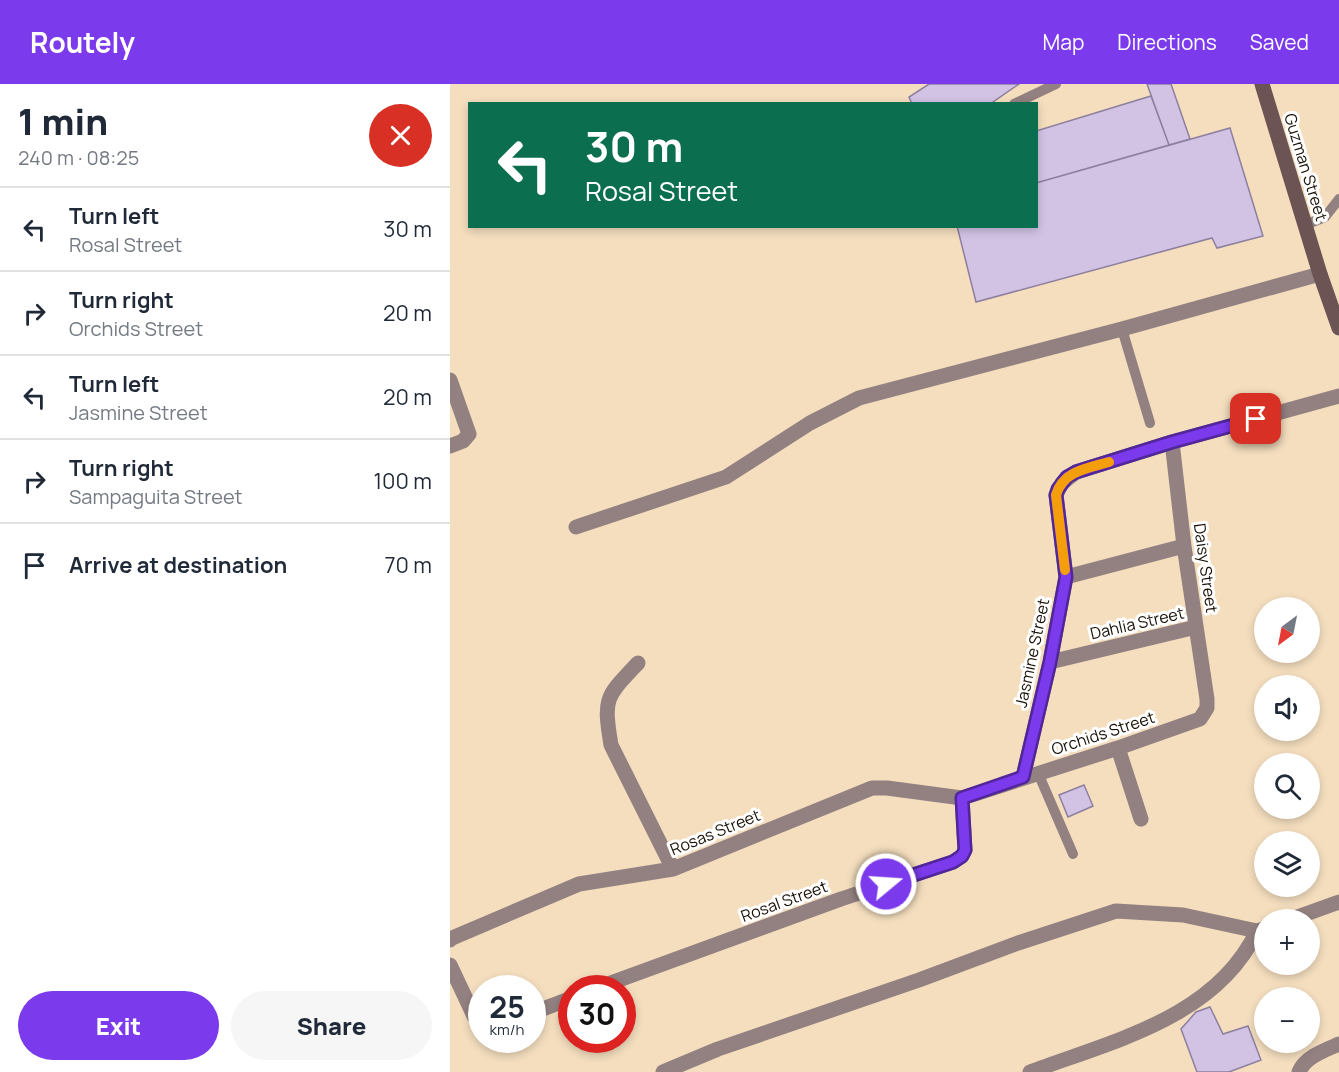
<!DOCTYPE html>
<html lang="en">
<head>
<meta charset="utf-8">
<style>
	body { margin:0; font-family:Manrope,sans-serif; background:#f6f6f7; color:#1f2937; height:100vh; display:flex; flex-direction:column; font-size:22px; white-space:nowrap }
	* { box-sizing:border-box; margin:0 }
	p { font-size:20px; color:#747a83 }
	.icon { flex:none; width:33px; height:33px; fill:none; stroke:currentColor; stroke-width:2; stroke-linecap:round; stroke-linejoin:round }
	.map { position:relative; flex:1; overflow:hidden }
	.panel { display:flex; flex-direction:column; background:#fff; width:450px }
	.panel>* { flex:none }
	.hud { position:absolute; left:18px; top:18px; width:570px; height:126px; border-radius:0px; box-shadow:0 3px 9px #0003; background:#0b6e4f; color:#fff; overflow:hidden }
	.needle { width:39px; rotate:212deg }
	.controls { position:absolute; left:804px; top:513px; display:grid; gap:12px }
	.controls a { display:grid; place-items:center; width:66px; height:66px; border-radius:50%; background:#fff; box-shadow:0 3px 9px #0003; font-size:30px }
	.speed { position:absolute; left:18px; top:891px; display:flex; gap:12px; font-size:30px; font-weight:700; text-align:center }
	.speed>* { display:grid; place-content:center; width:78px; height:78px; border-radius:50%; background:#fff; box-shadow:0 3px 9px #0003; line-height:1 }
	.speed small { font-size:15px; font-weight:400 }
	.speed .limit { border:9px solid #d22; background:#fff; color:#111 }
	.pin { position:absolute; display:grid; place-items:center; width:51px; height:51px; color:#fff; margin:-26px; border-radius:12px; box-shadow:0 3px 9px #0006 }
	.me { position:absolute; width:66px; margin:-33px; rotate:72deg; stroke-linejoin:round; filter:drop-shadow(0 0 4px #0008) }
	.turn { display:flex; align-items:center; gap:21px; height:126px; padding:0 18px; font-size:27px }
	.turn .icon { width:78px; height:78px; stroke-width:2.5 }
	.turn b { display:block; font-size:42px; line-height:51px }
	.round { display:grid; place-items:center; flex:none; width:63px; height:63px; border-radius:32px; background:#f6f6f7 }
	.head { display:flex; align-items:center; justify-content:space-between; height:102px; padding:0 18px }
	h1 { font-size:36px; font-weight:800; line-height:45px }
	.cta { display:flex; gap:12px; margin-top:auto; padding:12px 18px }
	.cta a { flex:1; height:69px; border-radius:36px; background:#7c3aed; color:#fff; font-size:24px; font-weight:800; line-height:69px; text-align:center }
	.cta a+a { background:#f6f6f7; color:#1f2937 }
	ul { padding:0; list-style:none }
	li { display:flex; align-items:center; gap:18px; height:84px; padding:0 18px; border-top:2px solid #e0e1e3 }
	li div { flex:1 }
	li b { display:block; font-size:22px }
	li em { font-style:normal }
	header { display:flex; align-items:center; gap:36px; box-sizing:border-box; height:84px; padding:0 30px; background:#7c3aed; color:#fff }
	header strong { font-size:28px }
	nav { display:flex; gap:33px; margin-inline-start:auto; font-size:21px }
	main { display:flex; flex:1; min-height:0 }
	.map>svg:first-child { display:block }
</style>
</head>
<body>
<header>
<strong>Routely</strong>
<nav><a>Map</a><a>Directions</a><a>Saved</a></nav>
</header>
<main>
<section class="panel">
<div class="head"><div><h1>1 min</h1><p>240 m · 08:25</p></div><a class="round" style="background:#d93025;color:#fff"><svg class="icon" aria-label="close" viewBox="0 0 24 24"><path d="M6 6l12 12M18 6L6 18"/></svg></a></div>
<ul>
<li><svg class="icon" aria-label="left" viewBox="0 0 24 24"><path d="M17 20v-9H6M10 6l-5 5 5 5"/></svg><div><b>Turn left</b><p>Rosal Street</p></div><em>30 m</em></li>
<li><svg class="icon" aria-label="right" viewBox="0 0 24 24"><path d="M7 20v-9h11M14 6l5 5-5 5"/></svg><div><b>Turn right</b><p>Orchids Street</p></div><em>20 m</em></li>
<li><svg class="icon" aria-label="left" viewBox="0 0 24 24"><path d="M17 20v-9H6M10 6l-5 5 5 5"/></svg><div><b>Turn left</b><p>Jasmine Street</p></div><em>20 m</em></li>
<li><svg class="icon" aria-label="right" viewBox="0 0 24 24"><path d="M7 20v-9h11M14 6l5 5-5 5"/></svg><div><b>Turn right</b><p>Sampaguita Street</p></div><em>100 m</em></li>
<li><svg class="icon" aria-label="arrive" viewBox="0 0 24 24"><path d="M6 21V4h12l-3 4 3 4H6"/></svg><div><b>Arrive at destination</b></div><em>70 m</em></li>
</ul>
<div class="cta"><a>Exit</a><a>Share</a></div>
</section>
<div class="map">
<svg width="889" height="988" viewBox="0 0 889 988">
	<rect width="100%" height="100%" fill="#f4debe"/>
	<path fill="#d2c3e5" stroke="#8d7f9e" stroke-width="1.5" d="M479,0H569L540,20H462L459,13Z
		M697,0H721L740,55L719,61Z
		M701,12L719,61L586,99V47Z
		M780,44L813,152L767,164L762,154L526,218L507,142H586V99Z
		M634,701L643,722L618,733L609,711Z
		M760,923L773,950L798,942L811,976L779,988H747L731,945L746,928Z"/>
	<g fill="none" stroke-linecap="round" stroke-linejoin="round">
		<path stroke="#938181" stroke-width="10" d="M564,20L606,0
			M855,141L875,133L889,115
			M672,245L700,339
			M588,689L623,770"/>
		<path stroke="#938181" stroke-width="15" d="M0,296L19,350L13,357L0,362
			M126,443L276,393L360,339L409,314L672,245L870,190
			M616,493L734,462
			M600,578L746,543
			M188,579C156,613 153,613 161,661L223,785
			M668,664L691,735
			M573,693L600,578L616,493L606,411L612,399L626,388L722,358L889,312
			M839,836L889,818
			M0,856L2,854L129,800L223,785L422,704H437L512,714L668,664L750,635L757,624V615L734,462L722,358
			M0,881L24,932L32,941
			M147,904L391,815L503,778L512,772L515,766L512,714
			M82,929L122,914
			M213,988L268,965L469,896L568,859L666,827L733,831L807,847L814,845
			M580,988C662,957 766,934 807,847
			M849,988C855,973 875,966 889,960"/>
		<path stroke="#6d5454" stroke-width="15" d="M812,0L870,190L889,244"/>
	</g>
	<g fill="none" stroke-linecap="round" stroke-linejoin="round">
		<g stroke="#51269a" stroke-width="15">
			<path id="route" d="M436,800L503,778L512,772L515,766L512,714L573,693L600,578L616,493L606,411L608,405L617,393L626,388L722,358L806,335"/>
		</g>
		<use href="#route" stroke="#7c3aed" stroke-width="10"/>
		<path stroke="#f59e0b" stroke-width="10" d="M615,486L606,411C613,387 638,384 659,378"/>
	</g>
	<g text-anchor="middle" stroke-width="6" stroke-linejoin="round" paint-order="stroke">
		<g font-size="16" fill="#191106" stroke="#fff">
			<text transform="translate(856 83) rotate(73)" y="6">Guzman Street</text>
			<text transform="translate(756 484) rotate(82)" y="6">Daisy Street</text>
			<text transform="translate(687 539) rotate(-13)" y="6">Dahlia Street</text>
			<text transform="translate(582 569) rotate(-78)" y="6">Jasmine Street</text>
			<text transform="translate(653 649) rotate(-18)" y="6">Orchids Street</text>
			<text transform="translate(265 748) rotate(-22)" y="6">Rosas Street</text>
			<text transform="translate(334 817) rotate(-20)" y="6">Rosal Street</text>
		</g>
	</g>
</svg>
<div class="controls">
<a><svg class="needle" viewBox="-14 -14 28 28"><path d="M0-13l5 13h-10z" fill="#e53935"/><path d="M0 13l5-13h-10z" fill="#747a83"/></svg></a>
<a><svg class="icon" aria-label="sound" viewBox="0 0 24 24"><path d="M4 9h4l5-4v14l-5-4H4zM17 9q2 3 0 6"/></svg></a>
<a><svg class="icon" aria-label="search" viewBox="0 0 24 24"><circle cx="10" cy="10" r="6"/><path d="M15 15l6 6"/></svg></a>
<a><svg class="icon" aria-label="layers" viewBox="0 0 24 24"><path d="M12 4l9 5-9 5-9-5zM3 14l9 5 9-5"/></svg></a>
<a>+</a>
<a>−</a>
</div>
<div class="speed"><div>25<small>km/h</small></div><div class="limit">30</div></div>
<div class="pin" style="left:806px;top:335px;background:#d93025"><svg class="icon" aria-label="arrive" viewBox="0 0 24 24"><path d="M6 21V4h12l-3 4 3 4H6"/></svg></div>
<svg class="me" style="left:436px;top:800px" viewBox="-20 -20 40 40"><circle r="17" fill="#7c3aed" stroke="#fff" stroke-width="3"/><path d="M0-11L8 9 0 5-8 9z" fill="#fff"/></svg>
<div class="hud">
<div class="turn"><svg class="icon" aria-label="left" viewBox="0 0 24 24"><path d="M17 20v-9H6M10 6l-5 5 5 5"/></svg><div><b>30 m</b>Rosal Street</div></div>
</div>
</div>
</main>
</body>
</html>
